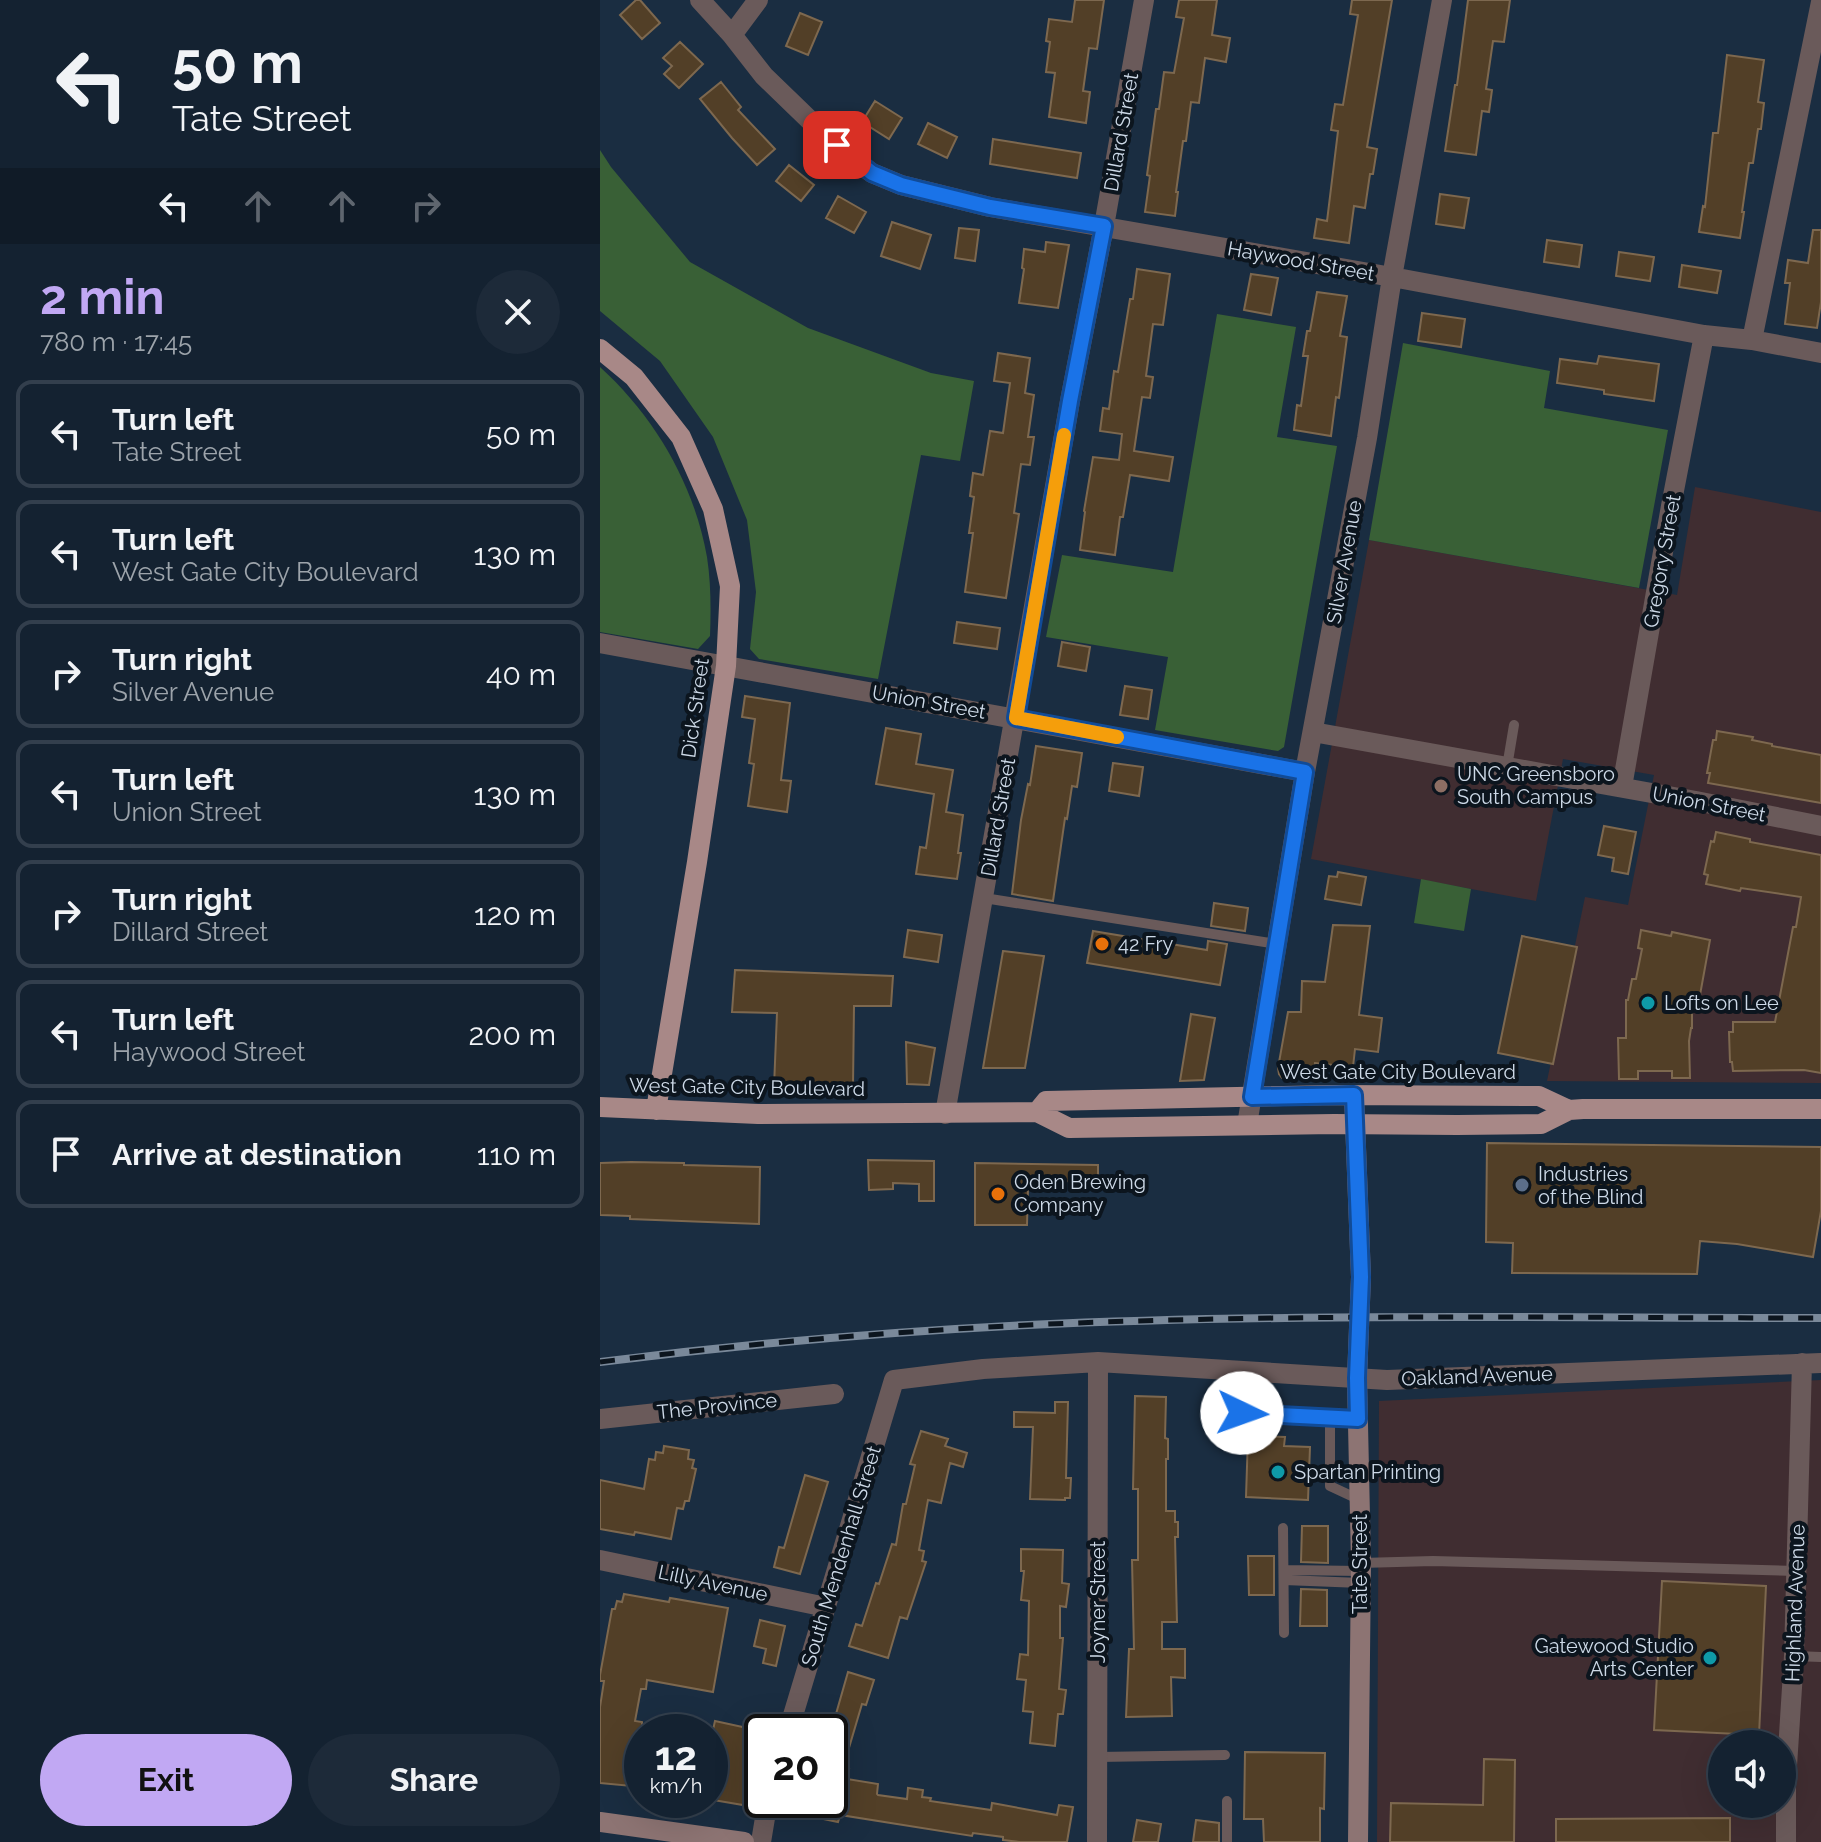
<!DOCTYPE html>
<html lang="en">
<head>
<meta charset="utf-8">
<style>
	body { margin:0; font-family:Raleway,sans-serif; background:#1d2a39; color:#f1f3f6; height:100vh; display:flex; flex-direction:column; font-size:30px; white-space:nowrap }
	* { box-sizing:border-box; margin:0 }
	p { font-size:26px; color:#9da4ab }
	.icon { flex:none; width:44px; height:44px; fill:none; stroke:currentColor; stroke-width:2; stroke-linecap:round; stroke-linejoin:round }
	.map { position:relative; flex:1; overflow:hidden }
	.drawer { display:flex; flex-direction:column; background:#142231; width:600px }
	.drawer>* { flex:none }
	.top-card { background:#142231; color:#f1f3f6; overflow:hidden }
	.fabs { position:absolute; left:1108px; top:1730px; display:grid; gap:16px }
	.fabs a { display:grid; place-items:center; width:88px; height:88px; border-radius:50%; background:#142231; box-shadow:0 8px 32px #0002,0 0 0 2px #333f4d; font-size:40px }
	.speed { position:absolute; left:24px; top:1714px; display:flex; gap:16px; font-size:40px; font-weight:700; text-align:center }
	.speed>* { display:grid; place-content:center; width:104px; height:104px; border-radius:50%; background:#142231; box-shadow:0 8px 32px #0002,0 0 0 2px #333f4d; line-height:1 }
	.speed small { font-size:20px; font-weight:400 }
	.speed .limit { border:4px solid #111; border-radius:12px; background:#fff; color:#111 }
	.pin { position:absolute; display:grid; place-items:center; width:68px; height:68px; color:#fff; margin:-34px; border-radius:16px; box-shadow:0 4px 12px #0006 }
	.me { position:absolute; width:88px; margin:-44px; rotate:93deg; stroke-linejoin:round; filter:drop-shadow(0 0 6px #0008) }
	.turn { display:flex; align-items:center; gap:28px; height:168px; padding:0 40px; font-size:36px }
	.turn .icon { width:104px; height:104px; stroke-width:2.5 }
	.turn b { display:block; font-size:56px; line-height:68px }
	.lanes { display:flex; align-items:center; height:76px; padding:0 40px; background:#0003; justify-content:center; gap:40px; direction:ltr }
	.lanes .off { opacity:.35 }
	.round { display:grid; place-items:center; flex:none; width:84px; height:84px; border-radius:42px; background:#1d2a39 }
	.summary { display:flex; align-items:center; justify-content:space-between; height:136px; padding:0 40px }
	h1 { font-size:48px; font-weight:700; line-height:60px; color:#c1a8f3 }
	.primary-button { display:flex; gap:16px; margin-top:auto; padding:16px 40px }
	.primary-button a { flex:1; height:92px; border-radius:48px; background:#c1a8f3; color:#111; font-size:32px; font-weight:700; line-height:92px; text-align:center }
	.primary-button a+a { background:#1d2a39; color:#f1f3f6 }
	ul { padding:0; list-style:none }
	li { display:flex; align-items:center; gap:24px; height:108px; margin:0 16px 12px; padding:0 24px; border:4px solid #333f4d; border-radius:16px }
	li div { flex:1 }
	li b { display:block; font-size:30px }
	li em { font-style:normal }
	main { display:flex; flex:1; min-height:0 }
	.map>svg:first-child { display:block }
</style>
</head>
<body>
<main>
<section class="drawer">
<div class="top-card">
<div class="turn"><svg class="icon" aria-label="left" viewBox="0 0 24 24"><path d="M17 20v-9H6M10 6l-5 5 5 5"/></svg><div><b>50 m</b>Tate Street</div></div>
<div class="lanes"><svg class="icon" aria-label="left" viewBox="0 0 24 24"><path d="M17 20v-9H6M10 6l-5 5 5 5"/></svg><svg class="icon off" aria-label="ahead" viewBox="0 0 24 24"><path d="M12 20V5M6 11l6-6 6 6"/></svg><svg class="icon off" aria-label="ahead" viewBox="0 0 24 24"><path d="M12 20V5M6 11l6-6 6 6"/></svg><svg class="icon off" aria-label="right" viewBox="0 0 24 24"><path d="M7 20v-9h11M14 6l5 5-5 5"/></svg></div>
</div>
<div class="summary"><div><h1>2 min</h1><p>780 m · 17:45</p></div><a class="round"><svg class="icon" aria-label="close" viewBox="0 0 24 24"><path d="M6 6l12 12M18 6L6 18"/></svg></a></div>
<ul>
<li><svg class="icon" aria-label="left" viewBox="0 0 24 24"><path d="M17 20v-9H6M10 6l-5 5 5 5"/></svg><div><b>Turn left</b><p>Tate Street</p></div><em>50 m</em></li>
<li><svg class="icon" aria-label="left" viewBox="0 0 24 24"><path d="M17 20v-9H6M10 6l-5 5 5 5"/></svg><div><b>Turn left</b><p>West Gate City Boulevard</p></div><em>130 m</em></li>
<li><svg class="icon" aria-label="right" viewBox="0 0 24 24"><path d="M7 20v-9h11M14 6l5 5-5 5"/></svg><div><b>Turn right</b><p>Silver Avenue</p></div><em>40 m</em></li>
<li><svg class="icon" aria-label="left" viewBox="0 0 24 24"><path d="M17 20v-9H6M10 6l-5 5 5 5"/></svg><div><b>Turn left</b><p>Union Street</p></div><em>130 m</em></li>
<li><svg class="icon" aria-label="right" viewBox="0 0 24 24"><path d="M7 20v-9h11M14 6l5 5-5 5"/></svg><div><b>Turn right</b><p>Dillard Street</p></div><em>120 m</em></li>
<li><svg class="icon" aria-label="left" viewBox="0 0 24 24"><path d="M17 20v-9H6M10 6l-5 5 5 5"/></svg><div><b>Turn left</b><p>Haywood Street</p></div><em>200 m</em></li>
<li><svg class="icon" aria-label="arrive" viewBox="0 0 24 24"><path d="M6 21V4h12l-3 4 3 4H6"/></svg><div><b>Arrive at destination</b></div><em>110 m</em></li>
</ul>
<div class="primary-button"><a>Exit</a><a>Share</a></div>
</section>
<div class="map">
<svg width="1221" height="1842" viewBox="0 0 1221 1842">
	<rect width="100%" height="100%" fill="#1a2d41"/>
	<path fill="#402d31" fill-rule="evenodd" d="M1095,487L1221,512V1083L947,1081L985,897L1028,905L1054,775L963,759L936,901L711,859L769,540L1077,595Z
		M1221,1380V1842H777L779,1401ZM1122,1744H1182V1804H1122Z"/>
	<path fill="#396036" d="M0,150L11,167L90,262L208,328L331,373L374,381L360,461L321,455L278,679L159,659L150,649L156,592L147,520L113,437L60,361L0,311Z
		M617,314L696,327L677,437L737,446L684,747L678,751L555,730L568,657L446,637L462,555L573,572Z
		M803,343L950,371L944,408L1068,430L1039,588L769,540Z
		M0,367C55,417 94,484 107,557C111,583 111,610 110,636L98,649L0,632Z
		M821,879L871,889L864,931L814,923Z"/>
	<path fill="#523f27" stroke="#7d684f" stroke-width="2" d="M36,0H40L60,23L42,39L20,15Z
		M475,0H504L497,49L489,48L483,91L490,92L486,123L449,117L455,73L446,72L450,42L446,41L449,19L472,22Z
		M579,0H617L612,35L630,38L626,62L605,58L599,103L591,102L586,141H583L576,192H578L575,216L545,212L550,176L547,175L556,109H559L564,72L574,73L584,18L576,17Z
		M752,0H792L767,147L777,149L773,174H770L765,208L754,206L749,243L714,238L717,219L727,221L738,131L731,130L735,104L743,105L758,15L750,14Z
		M868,0H910L904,42L893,41L886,89L892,90L889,112L882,111L876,155L845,151L855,85H857Z
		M200,13L222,22L208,55L186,46Z
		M80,42L103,64L79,88L64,74L72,66L63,58Z
		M1127,55L1164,60L1158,102L1164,103L1161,129H1158L1153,163H1149L1142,212H1144L1140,238L1099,232L1103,206L1105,207L1113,133H1118Z
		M121,82L141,107L138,110L175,149L157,165L132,138L100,99Z
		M275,101L302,118L289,139L262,122Z
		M328,123L357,137L347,158L318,144Z
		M393,139L481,153L477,178L390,164Z
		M189,165L214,185L201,201L176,181Z
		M840,194L869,198L864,228L836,224Z
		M238,196L266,212L254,233L226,218Z
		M292,222L331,235L320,269L281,256Z
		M359,228L379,230L375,261L355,258Z
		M1213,230H1221V302L1217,328L1185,324L1190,283H1185L1188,260L1208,263Z
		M947,240L982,245L979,267L944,262Z
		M446,242L469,245L458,308L419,303L424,269L422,268L424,249L445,252Z
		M1019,252L1054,257L1050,281L1016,276Z
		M1082,265L1121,271L1117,293L1079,287Z
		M537,269L570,274L563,325L553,324L546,376L553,377L550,398L542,397L534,451L573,457L569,481L530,475L523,517H520L515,555L480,550L485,512L484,511L493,457L519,460L522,434L500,431L503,408L509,409L514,371L518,372L530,299H533Z
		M651,274L678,278L671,315L644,310Z
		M717,292L747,296L740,336L747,337L739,398L736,397L731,436L694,430L697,405L701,406L708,356H703L707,331H710Z
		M822,313L865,319L861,347L818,341Z
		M398,353L430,358L425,393L434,395L428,437H434L430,465L421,464L414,513L419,514L406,598L365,592L373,533H369L374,497L370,496L373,473L383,475L390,431L403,433L410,383L394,381Z
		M999,356L1059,364L1054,401L1004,394V390L957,383L960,359L997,364Z
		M357,622L400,628L397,649L354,643Z
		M462,642L490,647L486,671L458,666Z
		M525,686L552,690L548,719L520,715Z
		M145,696L190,703L181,780L191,781L187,812L148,806L154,764L149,763L155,719L142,717Z
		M286,728L321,734L316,764L353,770L346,812L363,815L358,853H361L357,879L316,874L320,847L326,848L334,794L276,784Z
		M1117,731L1153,737L1152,740L1172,744V746L1221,755V803L1108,783L1110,773H1107L1113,740H1116Z
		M436,746L482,753L477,787L472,786L467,819L465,818L453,901L412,894L421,820L428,784L430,785Z
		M513,763L543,767L539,796L509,791Z
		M1004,826L1036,832L1028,874L1012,871L1014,858L998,855Z
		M1116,832L1150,839V842L1221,855V1073L1204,1070L1133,1071L1132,1062H1130L1129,1032H1133V1022H1175L1193,927H1196L1201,897L1141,888L1140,891L1106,884L1108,875L1104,874L1111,841L1114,842Z
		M738,872L766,877L761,905L725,899L729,876L737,877Z
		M614,903L648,908L645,931L611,926Z
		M733,925L770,926L759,1015L782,1018L778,1052L755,1049L753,1067L715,1063L713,1079L682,1078L679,1074L678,1068L688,1012H701L702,981L725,982Z
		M308,930L342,935L338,962L304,957Z
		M1041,930L1071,936L1072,932L1110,940L1098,1006L1092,1005V1028H1091L1089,1041L1090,1078H1072V1071H1038V1079H1019L1018,1038H1026V1000H1028L1032,979H1036L1042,949L1038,948Z
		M493,931L607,950L608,941L627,944L620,985L487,963Z
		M922,936L977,947L953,1064L898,1053Z
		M403,951L444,956L425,1068H383Z
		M135,970L293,976L291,1006H254L253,1086L174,1087L177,1013L132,1012Z
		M591,1014L615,1018L604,1080L580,1081Z
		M306,1042L335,1048L329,1085L307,1084Z
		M887,1143L1221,1147V1211L1213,1257L1137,1244L1100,1241L1097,1274L912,1273L913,1243L886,1242Z
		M268,1160L334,1161V1201H319V1184L293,1183V1189L269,1190Z
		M31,1162L84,1163V1165L160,1167L159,1224L30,1219V1216L0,1215V1163Z
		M375,1163L498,1165V1182L461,1181V1188L428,1189L427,1225H375Z
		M535,1396L566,1397L565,1438L568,1439V1459H566V1511H575V1522H578V1537H575L577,1622H562V1649H585V1678L571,1677L572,1716L526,1717L529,1649H534L532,1560H538V1489H533Z
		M455,1402H468L466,1478H471L470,1498H465V1500L430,1499L433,1427H414V1412L455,1413Z
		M321,1431L348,1439L345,1446L367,1453L363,1467L350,1463L341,1503L328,1500L319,1550L324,1551L322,1561L326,1562L307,1619L300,1617L288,1658L249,1646L256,1624L262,1626L276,1583L279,1584L292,1544L296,1545L303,1504H306L315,1465L310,1464Z
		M648,1436L685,1437L684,1446L710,1447L708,1500L646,1497Z
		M64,1446L89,1450L88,1459L94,1460L92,1468L96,1469L89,1501H85L83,1509L77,1508L71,1539L35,1532L34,1535L0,1529V1480L44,1489L49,1459L55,1460L56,1452L63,1453Z
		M205,1475L228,1482L200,1574L174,1567L179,1547L184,1548Z
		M702,1526H728V1563L701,1562Z
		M421,1549L463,1550L462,1583L469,1584L466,1607L460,1606V1638H463L459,1689L466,1690L463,1714H458L455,1746L430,1743L433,1712L423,1711L426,1680L417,1679L420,1654L428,1655L429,1601L421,1600L424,1571H421Z
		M648,1556H674V1595H649Z
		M1062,1581L1166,1586L1159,1735L1054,1730Z
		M701,1589L727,1590V1626H700Z
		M24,1594L69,1602L70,1598L128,1608L113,1692L47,1680L46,1689H41L35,1721L42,1722V1787L0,1783V1707L4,1681H0V1675L12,1609H15L17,1601L22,1602Z
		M160,1620L185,1626L176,1666L163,1663L166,1649L154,1646Z
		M248,1672L274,1680L266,1705L262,1704L243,1768L249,1769L247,1779L278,1784L277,1794L278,1795L307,1799L308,1788L323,1790L322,1797L331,1798L330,1801L391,1810L392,1803L457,1815L459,1805L473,1807L467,1842H419L403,1840V1837L373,1833L372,1836L240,1815L238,1822L209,1816L212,1800H230V1735Z
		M115,1721L161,1731L156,1754L153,1753L143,1805L113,1800L123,1746L110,1743Z
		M645,1752L725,1753L724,1809L720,1808V1842H664L663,1819H644Z
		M884,1759L915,1760L914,1842H790L791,1803L883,1805Z
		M1130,1818V1842H956V1819Z
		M537,1820L561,1824L558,1842H533Z
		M596,1820L619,1823V1842H593Z"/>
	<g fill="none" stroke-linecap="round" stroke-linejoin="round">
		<path stroke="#6a5a5a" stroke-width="10" d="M907,767L914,725
			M384,898L677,944
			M642,1413L758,1419
			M730,1417V1486L760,1500
			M683,1528L684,1633
			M761,1563L833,1561L1196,1571
			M684,1570L761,1571
			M684,1580L761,1583
			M1194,1656L1221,1657
			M498,1757L625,1755
			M627,1842V1801"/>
		<path stroke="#6a5a5a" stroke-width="20" d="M100,0L132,35L164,76L224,134L249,156L272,173L301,185L390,207L792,277L1104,335L1152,340L1221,353
			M132,35L158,0
			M1152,340L1221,2
			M0,643L705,772
			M713,732L1096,801L1221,826
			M1022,787L1071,506L1104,335
			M345,1114L470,401L504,226L544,0
			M647,1125L705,772L767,438L792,277L842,0
			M0,1419L234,1394
			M0,1560L226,1607
			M188,1732L294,1380L383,1369L498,1362L787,1380L1221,1363
			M161,1842L168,1800
			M497,1842L498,1362
			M1186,1842V1782L1194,1656L1202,1363"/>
		<path stroke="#8d7473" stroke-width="20" d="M754,1095L761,1277L757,1378L761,1563L758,1842
			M0,1822L144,1842"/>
		<path stroke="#a88887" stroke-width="20" d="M0,349L34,377L81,437L113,509L130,586L126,666L97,862L56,1110
			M0,1107L158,1114L437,1112L469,1128L734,1124L857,1125L941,1124L969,1110L983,1109H1221
			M437,1112L446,1101L736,1095L939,1096L969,1110"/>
		<g stroke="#7a899a" stroke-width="8">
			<path id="rail" d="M0,1362C142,1344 285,1332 428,1325C692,1313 957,1318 1221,1318"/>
		</g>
		<use href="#rail" stroke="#0c151e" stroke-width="5" stroke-dasharray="15" stroke-linecap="butt"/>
	</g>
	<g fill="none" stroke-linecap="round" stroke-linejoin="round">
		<g stroke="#114b97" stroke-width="20">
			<path id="route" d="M237,145L272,173L301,185L390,207L504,226L470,401L416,718L705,772L652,1097L754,1095L761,1277L757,1378L758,1419L642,1413"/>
		</g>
		<use href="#route" stroke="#1a73e8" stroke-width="14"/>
		<path stroke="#f59e0b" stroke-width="14" d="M464,435L416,718L517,737"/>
	</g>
	<circle fill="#8d6e63" stroke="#0c151e" stroke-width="3" cx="841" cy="786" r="8"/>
	<g fill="#e8710a" stroke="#0c151e" stroke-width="3">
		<circle cx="502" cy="944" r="8"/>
		<circle cx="398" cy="1194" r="8"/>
	</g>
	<g fill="#0f9aa8" stroke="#0c151e" stroke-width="3">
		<circle cx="1048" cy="1003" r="8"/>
		<circle cx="678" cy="1472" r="8"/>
		<circle cx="1110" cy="1658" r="8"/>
	</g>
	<circle fill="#5c6f8a" stroke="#0c151e" stroke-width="3" cx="922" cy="1185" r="8"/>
	<g text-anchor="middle" stroke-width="8" stroke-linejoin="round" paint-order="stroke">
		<g font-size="20" fill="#cdd9e7" stroke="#0c151e">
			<text transform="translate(521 132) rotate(-80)" y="7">Dillard Street</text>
			<text transform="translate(701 261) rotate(10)" y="7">Haywood Street</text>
			<text transform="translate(1062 561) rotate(-80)" y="7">Gregory Street</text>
			<text transform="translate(744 562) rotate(-80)" y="7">Silver Avenue</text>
			<text transform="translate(329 702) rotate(10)" y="7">Union Street</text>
			<text transform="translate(95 708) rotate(-82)" y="7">Dick Street</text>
			<text transform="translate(1109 804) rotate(11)" y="7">Union Street</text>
			<text transform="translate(398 817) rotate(-80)" y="7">Dillard Street</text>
			<text x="798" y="1079">West Gate City Boulevard</text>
			<text transform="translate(147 1087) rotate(1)" y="7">West Gate City Boulevard</text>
			<text transform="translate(877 1376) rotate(-2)" y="7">Oakland Avenue</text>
			<text transform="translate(117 1406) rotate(-6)" y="7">The Province</text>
			<text transform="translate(241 1556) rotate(-73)" y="7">South Mendenhall Street</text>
			<text transform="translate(760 1564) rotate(-90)" y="7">Tate Street</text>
			<text transform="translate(113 1583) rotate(12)" y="7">Lilly Avenue</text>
			<text transform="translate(498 1602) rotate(-90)" y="7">Joyner Street</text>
			<text transform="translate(1195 1603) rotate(-88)" y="7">Highland Avenue</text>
		</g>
		<g font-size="20" fill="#cdd9e7" stroke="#0c151e" text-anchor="start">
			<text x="857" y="781">UNC Greensboro<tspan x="857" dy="23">South Campus</tspan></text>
			<text x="518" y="951">42 Fry</text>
			<text x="1064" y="1010">Lofts on Lee</text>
			<text x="938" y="1181">Industries<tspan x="938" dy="23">of the Blind</tspan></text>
			<text x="414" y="1189">Oden Brewing<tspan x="414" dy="23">Company</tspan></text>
			<text x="694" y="1479">Spartan Printing</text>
			<text x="1094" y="1653" text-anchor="end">Gatewood Studio<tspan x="1094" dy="23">Arts Center</tspan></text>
		</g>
	</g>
</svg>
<div class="fabs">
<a><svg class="icon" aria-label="sound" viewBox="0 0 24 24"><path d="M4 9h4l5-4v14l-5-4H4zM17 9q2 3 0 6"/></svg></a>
</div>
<div class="speed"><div>12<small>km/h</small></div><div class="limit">20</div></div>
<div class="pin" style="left:237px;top:145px;background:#d93025"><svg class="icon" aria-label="arrive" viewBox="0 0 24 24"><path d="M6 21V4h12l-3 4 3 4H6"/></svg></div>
<svg class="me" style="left:642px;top:1413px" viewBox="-20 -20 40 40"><circle r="19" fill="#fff"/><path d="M0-13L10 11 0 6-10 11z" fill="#1a73e8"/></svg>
</div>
</main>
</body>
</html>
